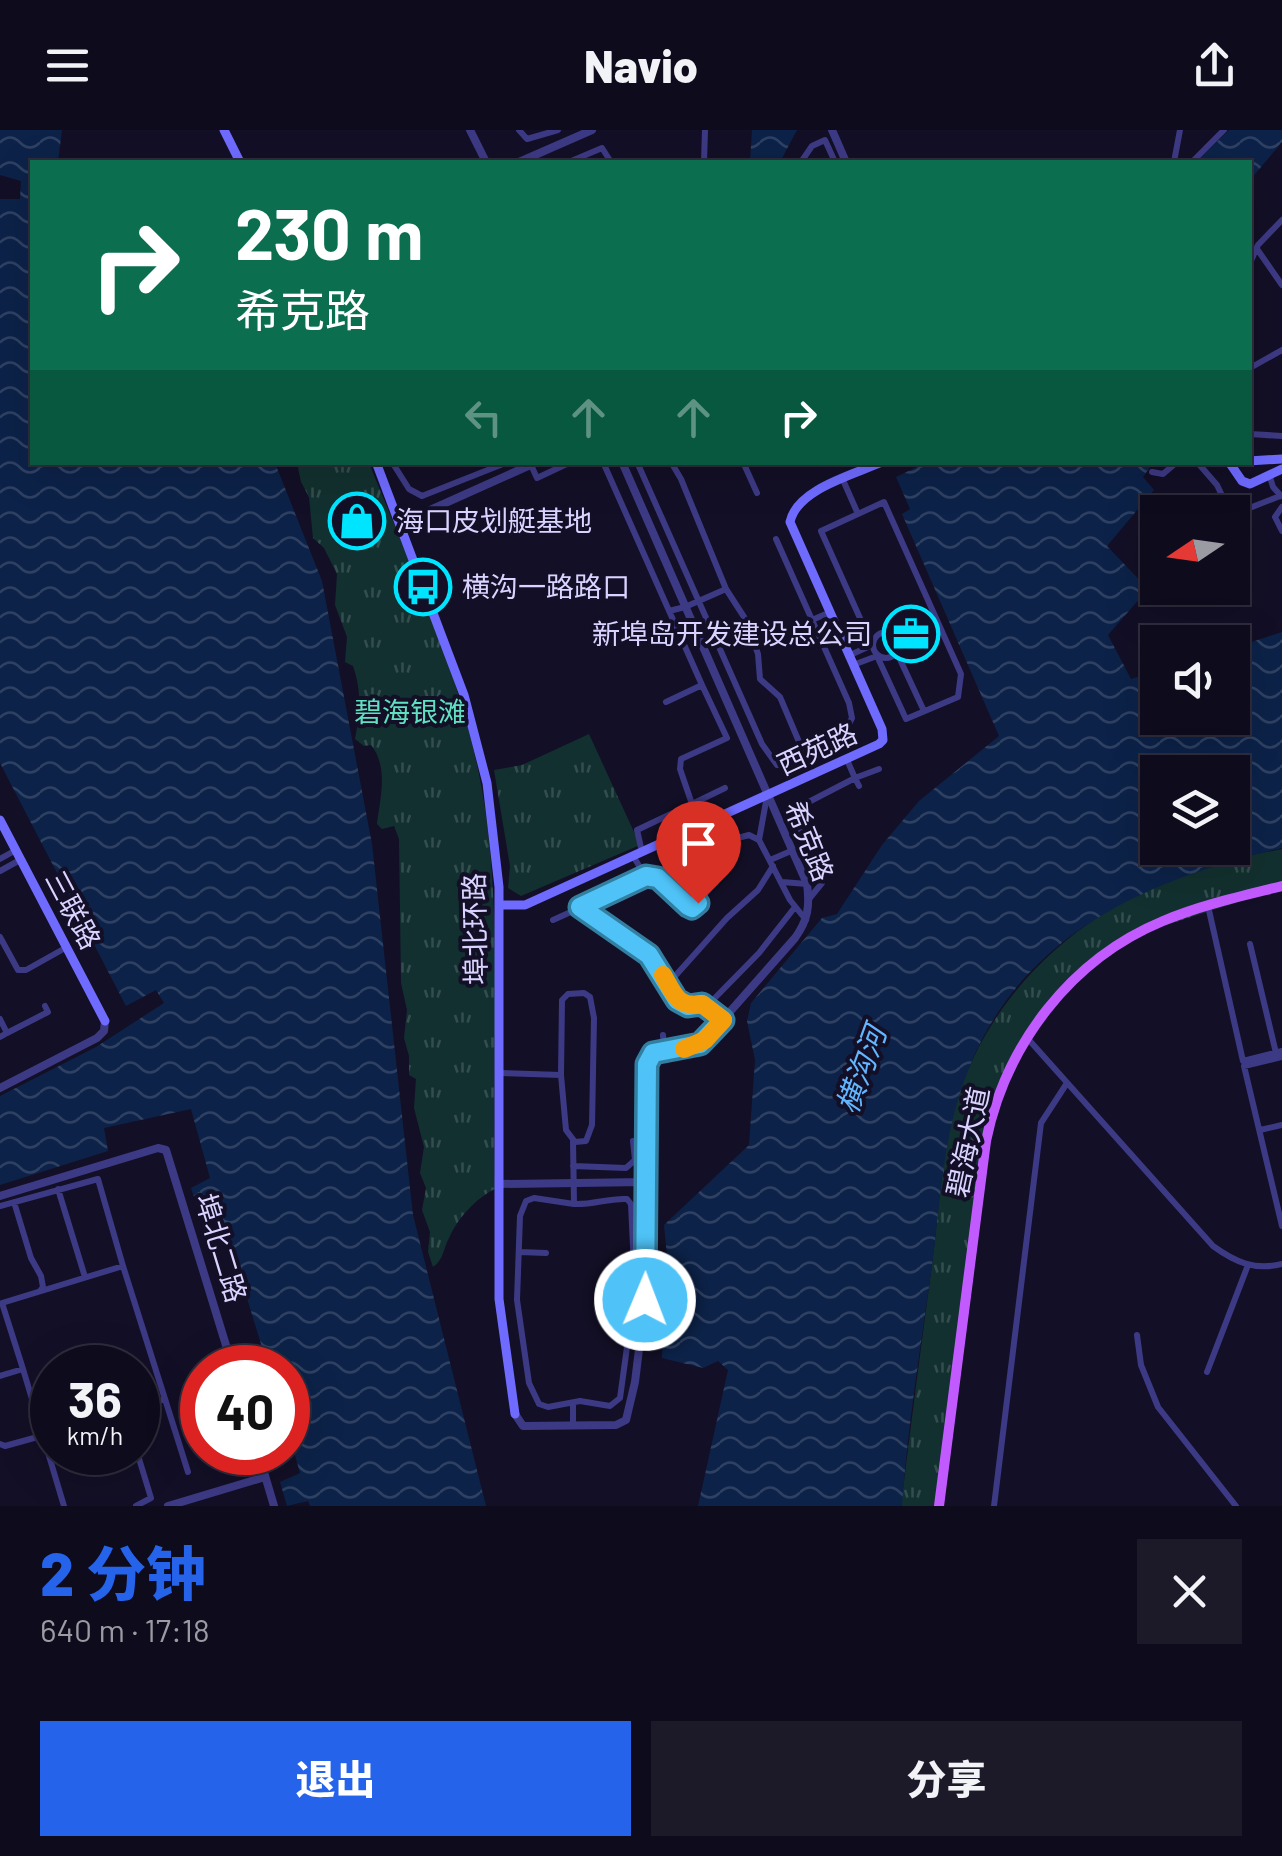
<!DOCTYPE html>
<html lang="zh">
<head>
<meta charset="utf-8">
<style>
	body { margin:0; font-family:Barlow,"Noto Sans SC",sans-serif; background:#1c1929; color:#f1f3f6; height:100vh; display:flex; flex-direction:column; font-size:38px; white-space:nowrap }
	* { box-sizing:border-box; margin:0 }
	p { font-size:32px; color:#9b9ba3 }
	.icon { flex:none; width:55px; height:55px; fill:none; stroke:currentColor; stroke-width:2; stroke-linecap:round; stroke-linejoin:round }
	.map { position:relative; height:1376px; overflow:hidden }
	.details { display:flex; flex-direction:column; background:#0e0b1c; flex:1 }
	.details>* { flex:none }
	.top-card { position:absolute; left:30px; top:30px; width:1222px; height:305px; border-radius:0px; box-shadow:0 10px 40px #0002,0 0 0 2px #2e2b3b; background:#0b6e4f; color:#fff; overflow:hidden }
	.needle { width:65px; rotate:257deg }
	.buttons { position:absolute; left:1140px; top:365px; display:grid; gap:20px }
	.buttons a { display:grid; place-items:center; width:110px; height:110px; border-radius:0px; background:#0e0b1c; box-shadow:0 10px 40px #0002,0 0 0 2px #2e2b3b; font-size:50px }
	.speed { position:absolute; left:30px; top:1215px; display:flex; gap:20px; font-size:50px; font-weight:700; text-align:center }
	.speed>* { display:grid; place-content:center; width:130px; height:130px; border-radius:50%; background:#0e0b1c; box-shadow:0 10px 40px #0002,0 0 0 2px #2e2b3b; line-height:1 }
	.speed small { font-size:25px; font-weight:400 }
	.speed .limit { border:15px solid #d22; background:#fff; color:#111 }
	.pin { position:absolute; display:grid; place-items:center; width:85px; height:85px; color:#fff; margin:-102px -42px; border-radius:50% 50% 50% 0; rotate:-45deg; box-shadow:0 0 10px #0007 }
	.pin .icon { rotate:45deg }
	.me { position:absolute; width:110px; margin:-55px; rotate:1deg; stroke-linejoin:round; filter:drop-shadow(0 0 8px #0008) }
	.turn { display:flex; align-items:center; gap:35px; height:210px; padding:0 40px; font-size:45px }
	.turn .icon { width:130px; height:130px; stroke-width:2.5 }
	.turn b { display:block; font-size:70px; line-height:85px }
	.lanes { display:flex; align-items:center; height:95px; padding:0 40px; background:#0003; justify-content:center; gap:50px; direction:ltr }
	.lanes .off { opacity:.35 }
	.round { display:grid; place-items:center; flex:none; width:105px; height:105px; border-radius:0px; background:#1c1929 }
	.overview { display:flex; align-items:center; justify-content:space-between; height:170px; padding:0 40px }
	h1 { font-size:60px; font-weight:800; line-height:75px; color:#2563eb }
	.action { display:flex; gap:20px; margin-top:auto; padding:20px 40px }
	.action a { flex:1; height:115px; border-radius:0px; background:#2563eb; color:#fff; font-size:40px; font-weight:800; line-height:115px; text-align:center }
	.action a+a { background:#1c1929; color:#f1f3f6 }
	header { display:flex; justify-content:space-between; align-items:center; height:130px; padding:0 40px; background:#0e0b1c; font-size:45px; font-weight:800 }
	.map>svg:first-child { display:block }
</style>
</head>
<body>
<header><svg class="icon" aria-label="menu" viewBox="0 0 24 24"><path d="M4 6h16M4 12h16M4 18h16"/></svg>Navio<svg class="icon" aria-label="share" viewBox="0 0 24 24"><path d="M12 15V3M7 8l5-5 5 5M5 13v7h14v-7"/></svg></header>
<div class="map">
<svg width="1282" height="1376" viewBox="0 0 1282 1376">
	<defs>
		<pattern id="park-tufts" width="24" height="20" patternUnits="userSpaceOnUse" patternTransform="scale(2.5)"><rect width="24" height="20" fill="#12302f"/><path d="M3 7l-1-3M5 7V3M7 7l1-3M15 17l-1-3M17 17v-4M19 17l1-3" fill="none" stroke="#344d4e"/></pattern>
		<pattern id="water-waves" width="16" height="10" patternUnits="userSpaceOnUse" patternTransform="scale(2.5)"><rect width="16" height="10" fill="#0c2248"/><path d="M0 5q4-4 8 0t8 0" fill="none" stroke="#2f4163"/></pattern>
	</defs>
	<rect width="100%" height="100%" fill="#130f26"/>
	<path fill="url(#park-tufts)" d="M297,333H369C414,444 467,558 485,678C503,803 491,933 495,1059C476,1068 458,1088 449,1108C443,1119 444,1129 433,1137L428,1122L430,1102L422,1080L426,1058L420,1043L424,1017L414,978L416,949L409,945V926L404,908L407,880L401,853L399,709L394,696L382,699L377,694C380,669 389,637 371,615L364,616L355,609C360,582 362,562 353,536L345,532L347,507L335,475L337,444L324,418L313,408L309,367L301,352Z
		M589,604L640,715L521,766L508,758L510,736L494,640L522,635Z
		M1282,719V758L1135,805L1077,846L1016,926L986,1011L936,1376H901C911,1293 922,1210 933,1127C939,1080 941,1031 953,984C986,859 1087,773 1208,736C1232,728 1258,724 1282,719Z"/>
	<path fill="url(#water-waves)" fill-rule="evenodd" d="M0,0H62L58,32H32V332L275,333L322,451L372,714L413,1085L486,1376H310L308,1371L287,1376L280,1352L300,1343L288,1301V1238L268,1237L218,1073L197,1076L191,1058L210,1048L191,979L104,998L108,1021L0,1055V966L96,917L164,873L156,860L126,876L0,633V69H20L21,51L0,45Z
		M752,0H797L780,32H750Z
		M1229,0H1282V12L1250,50V32H1196Z
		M927,332L1153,333L1143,347L1154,360L1107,416L1148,459L1108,505L1131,549L1157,541L1158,588H1232L1233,518L1282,502V718C1128,754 996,818 954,984C942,1031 939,1080 933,1127C922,1210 908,1292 902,1376H698L728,1240L718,1231L703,1238L662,1228L667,1126L664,1095L749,1015L755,930L747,891L751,873L822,788L837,784L882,715L919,671L999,606L902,384L910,379L896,347ZM1158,642H1232V718H1158Z"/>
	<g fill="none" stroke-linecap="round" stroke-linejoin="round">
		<path stroke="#3d3a85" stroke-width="6" d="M519,0L527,9L558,0
			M569,32L602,18L611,32
			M704,32L705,0
			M801,32L812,16L825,10L835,32
			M1174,32L1180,0
			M1192,32L1224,0
			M1257,119L1282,155
			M1250,133L1258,115L1282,90
			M1250,238L1282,220
			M1250,304L1282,306
			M392,332L409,359L422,366L508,332
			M603,332L702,555
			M637,332L762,614L777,635H786L840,611L852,588L849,573L776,409
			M671,332L681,349L726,459L746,490L758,524L760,549L780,567L805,626
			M743,332L757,363
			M1197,332L1217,355L1228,378L1226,382
			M531,335L537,348L571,332
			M1152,342L1163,344L1177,332
			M1270,347L1273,357L1281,366
			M843,350L858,384
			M1252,377L1280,366
			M1282,377L1275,387L1282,401
			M669,481L685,477L726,459
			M873 515a13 13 0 1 1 26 0a13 13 0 1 1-26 0Z
			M783,503L828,483
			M897,523L924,581
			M848,526L872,515L821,401L884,372L961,544L958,567L906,589L877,526L853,535
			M859,656L855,648L879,639
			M692,674L725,658
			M730,710L749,705L759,710L790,770L806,790
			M759,710L767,666
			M642,722L637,700L692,674L680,639L681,629L727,608L702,555L666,572
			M633,726L646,747L658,748L693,777L716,752
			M0,729L16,720
			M770,730L791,721
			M0,741L20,730
			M782,752L807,754
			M677,766L710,731L689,701
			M809,769L822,753L793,685L797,678L855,648L847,630
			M1208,776L1243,931L1282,921
			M580,777C603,794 635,808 653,830C669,850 671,879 701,874L723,890
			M553,790L730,710L722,686
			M0,807L18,840H26L67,817
			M1250,814L1276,923
			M668,854L727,788L758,760L773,736
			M706,877L759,823L795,777
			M0,889L7,903L0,907
			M7,903L48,882L45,876
			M663,905L664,920
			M1029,910L1213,1116C1235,1132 1255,1141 1282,1134
			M1282,927L1244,936L1282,1096
			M499,943L561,945L562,870L568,864L584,863L590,867L594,888L592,995L586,1011L575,1012L566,1000L561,945
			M1260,1000L1282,995
			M573,1010L574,1074L534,1068L526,1071L520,1086L517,1170L529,1253L539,1274L548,1277L580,1271L610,1276L620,1268L635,1159L631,1074L627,1069C608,1068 593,1075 574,1074
			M573,1036L626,1038L635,1030L633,1011
			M58,1059L85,1147
			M14,1072L31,1128L41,1146L43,1157L40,1161
			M0,1076L98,1049L123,1136
			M520,1122L546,1123
			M1137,1205L1141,1235L1158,1277L1236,1376
			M23,1239L2,1173L123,1136L165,1269L138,1278
			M1207,1242L1248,1135
			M0,1246L23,1239L64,1376
			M165,1269L188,1342
			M573,1273V1295
			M0,1314L5,1316L52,1303
			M136,1376L151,1368L137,1322
			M994,1376L1041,993L1067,953"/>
		<path stroke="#3d3a85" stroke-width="8" d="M470,0L486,32
			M832,0L846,32
			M519,32L592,0
			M401,393L537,332
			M0,958L97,908L104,901L105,891
			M499,1054L645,1052
			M0,1066L158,1018L166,1020L233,1238
			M515,1284L523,1296L616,1295L626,1290L635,1252L645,1170L647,934L653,923L689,918L705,910L795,808C808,790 810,776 807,754L622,332
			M258,1322L274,1376
			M168,1376L265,1347"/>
		<path stroke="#6f6bff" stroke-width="9" d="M224,0L240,32
			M376,332L464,565L487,653L499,757V1169L515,1284
			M1229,332L1242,351L1250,354L1282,339
			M1232,332L1282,329
			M0,690L105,891
			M499,775H525L879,614L883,610L882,599L790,392C797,359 853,345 882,332"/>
		<path stroke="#c25bff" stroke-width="10" d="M939,1376L986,1011C1006,914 1071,829 1163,791C1201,775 1242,766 1282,756"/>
	</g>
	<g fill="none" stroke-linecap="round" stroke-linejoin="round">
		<g stroke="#337fa1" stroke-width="25">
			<path id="route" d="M645,1170L647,934L653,923L700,914L723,890L702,874L688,876L677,870L649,825L580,777L646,746L658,748L688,776L692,778L698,773"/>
		</g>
		<use href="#route" stroke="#4fc3f7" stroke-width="18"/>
		<path stroke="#f59e0b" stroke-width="18" d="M663,845C674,864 677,878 702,874L723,890L705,910L684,919"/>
	</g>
	<defs>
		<g id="shop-ring" transform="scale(2.875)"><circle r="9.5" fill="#130f26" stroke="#00e5ff" stroke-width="1.5"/><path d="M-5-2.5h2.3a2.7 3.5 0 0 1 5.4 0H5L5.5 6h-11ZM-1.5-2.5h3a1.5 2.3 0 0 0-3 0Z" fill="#00e5ff"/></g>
		<g id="bus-ring" transform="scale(2.875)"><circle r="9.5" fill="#130f26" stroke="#00e5ff" stroke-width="1.5"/><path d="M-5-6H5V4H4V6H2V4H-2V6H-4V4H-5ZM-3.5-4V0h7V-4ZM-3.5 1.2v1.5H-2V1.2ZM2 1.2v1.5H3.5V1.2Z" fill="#00e5ff"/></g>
		<g id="office-ring" transform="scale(2.875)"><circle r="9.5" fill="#130f26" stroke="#00e5ff" stroke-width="1.5"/><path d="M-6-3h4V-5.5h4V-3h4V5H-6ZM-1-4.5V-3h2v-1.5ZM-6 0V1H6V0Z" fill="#00e5ff"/></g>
	</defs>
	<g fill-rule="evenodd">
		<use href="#shop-ring" x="357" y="391"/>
		<use href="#bus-ring" x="423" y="457"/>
		<use href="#office-ring" x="911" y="504"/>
	</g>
	<g text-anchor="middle" stroke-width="8" stroke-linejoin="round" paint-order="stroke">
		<g font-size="28" fill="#d9d4ff" stroke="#130f26" text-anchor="start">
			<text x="396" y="401">海口皮划艇基地</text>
			<text x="462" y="467">横沟一路路口</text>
			<text x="872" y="514" text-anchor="end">新埠岛开发建设总公司</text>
		</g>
		<g font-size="28" fill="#5fe0c0" stroke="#130f26">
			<text x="410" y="592">碧海银滩</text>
		</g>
		<g font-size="28" fill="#d9d4ff" stroke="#130f26">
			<text transform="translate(817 619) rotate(-25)" y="10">西苑路</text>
			<text transform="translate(809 711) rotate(68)" y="10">希克路</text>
			<text transform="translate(73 780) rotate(62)" y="10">三联路</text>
			<text transform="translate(475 799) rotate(-91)" y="10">埠北环路</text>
			<text transform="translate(968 1012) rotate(-78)" y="10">碧海大道</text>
			<text transform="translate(221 1118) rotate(73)" y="10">埠北二路</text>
		</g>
		<g font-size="30" font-style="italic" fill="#62b6ff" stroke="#130f26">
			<text transform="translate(862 940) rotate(-70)" y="10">横沟河</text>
		</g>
	</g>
</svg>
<div class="buttons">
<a><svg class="needle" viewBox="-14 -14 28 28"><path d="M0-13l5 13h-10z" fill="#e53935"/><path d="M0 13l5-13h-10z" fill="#9b9ba3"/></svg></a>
<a><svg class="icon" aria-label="sound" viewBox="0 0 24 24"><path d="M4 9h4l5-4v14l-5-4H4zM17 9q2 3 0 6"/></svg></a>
<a><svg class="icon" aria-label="layers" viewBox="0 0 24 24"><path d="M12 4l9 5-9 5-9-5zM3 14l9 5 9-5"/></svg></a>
</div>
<div class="speed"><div>36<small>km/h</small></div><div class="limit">40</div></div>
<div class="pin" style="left:698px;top:773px;background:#d93025"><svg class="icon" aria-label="arrive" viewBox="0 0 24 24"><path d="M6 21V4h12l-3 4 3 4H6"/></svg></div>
<svg class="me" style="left:645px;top:1170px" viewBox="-20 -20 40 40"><circle r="17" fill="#4fc3f7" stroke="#fff" stroke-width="3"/><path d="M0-11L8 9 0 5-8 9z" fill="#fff"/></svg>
<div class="top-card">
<div class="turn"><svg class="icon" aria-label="right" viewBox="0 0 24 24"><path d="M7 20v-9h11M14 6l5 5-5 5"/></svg><div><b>230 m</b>希克路</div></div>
<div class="lanes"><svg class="icon off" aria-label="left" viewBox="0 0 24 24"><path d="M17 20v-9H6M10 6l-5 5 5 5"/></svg><svg class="icon off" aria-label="ahead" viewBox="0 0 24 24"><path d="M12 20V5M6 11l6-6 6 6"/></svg><svg class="icon off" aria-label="ahead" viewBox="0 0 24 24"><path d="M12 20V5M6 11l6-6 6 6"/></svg><svg class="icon" aria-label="right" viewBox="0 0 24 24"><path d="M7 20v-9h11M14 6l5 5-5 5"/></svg></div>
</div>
</div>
<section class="details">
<div class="overview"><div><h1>2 分钟</h1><p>640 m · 17:18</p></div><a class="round"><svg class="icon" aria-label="close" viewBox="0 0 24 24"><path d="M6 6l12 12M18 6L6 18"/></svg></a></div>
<div class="action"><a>退出</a><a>分享</a></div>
</section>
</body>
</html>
